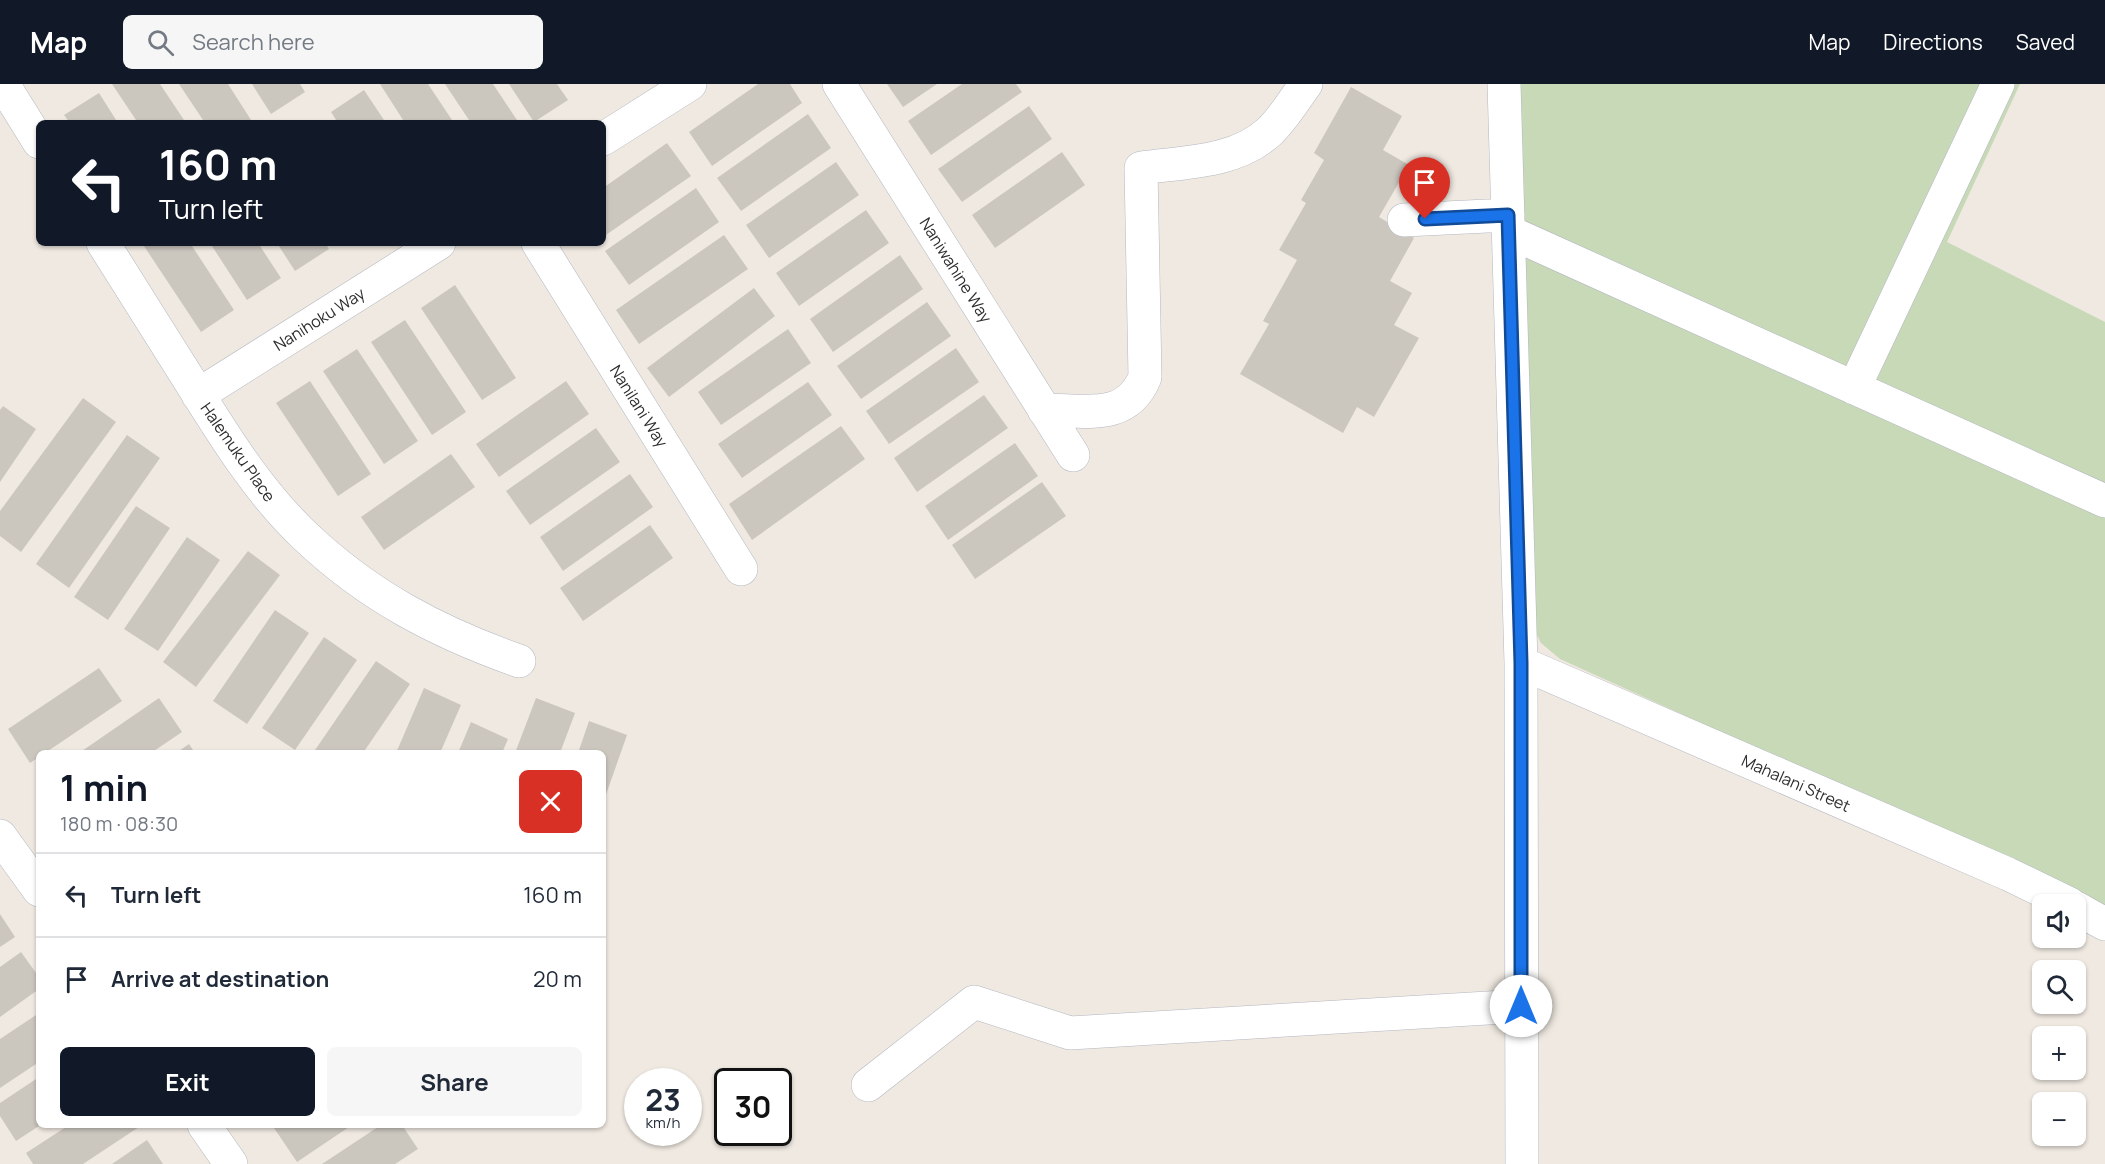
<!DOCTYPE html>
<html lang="en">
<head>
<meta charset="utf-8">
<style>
	body { margin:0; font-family:Manrope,sans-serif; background:#f6f6f7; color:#1f2937; height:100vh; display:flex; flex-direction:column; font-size:22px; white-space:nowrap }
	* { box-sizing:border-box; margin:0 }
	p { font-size:20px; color:#747a83 }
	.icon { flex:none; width:33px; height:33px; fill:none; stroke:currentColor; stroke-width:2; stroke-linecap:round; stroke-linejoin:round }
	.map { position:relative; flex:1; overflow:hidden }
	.sheet { position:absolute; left:36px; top:666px; width:570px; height:378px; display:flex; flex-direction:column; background:#fff; border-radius:9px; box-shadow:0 2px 4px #0004 }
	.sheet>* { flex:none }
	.top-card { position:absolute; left:36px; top:36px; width:570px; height:126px; border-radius:9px; box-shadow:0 2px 4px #0004; background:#111827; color:#fff; overflow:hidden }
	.fabs { position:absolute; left:2032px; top:810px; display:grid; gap:12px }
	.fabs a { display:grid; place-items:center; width:54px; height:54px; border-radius:9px; background:#fff; box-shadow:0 2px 4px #0004; font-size:30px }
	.speed { position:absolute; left:624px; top:984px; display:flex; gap:12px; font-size:30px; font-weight:700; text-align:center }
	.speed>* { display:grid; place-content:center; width:78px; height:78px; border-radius:50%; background:#fff; box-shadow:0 2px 4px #0004; line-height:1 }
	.speed small { font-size:15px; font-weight:400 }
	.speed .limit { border:3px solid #111; border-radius:9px; background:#fff; color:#111 }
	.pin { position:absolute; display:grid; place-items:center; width:51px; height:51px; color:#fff; margin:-62px -26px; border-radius:50% 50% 50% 0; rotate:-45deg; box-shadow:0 0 6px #0007 }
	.pin .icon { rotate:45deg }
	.me { position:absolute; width:66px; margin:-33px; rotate:0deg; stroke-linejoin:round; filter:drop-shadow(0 0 4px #0008) }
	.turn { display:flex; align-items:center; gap:21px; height:126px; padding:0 24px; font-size:27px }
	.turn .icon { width:78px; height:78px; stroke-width:2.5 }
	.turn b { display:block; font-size:42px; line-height:51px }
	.round { display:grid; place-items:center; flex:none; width:63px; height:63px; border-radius:9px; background:#f6f6f7 }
	.summary { display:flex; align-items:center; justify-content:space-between; height:102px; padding:0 24px }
	h1 { font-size:36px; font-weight:700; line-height:45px; color:#111827 }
	.cta { display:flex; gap:12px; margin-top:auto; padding:12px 24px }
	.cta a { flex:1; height:69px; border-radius:9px; background:#111827; color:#fff; font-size:24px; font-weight:700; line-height:69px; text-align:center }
	.cta a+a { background:#f6f6f7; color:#1f2937 }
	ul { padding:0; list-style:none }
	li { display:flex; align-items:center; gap:18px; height:84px; padding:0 24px; border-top:2px solid #e0e1e3 }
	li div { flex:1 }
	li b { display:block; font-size:22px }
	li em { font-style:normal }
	header { display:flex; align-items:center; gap:36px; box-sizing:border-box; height:84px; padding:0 30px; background:#111827; color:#fff }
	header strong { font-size:28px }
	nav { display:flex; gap:33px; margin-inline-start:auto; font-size:21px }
	.search { width:420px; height:54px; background:#f6f6f7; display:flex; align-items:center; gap:15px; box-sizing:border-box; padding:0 21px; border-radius:9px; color:#747a83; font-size:22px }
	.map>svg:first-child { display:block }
</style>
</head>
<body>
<header>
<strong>Map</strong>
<div class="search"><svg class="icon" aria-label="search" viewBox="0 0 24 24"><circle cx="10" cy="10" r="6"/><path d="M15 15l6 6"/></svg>Search here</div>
<nav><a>Map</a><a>Directions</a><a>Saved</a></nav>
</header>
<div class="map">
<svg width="2105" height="1080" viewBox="0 0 2105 1080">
	<rect width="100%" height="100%" fill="#efe9e1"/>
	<path fill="#c8d9b8" d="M1517,0H2020L1947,158L2105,238V825L1981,766L1560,575L1541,559L1536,549Z"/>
	<path fill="#cbc7bf" d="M112,0H160L186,39H138Z
		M179,0H228L253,39H205Z
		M252,0H300L305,8L271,30Z
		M380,0H428L454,39H405Z
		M445,0H493L519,39H471Z
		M509,0H557L568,16L534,38Z
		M758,0H790L802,19L712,82L689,48Z
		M887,0H937L903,23Z
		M962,0H1016L1022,8L931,71L908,37Z
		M1351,3L1402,32L1383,66L1409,81L1379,133L1414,154L1390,197L1412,209L1394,241L1419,254L1374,333L1357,323L1343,349L1240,290L1269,240L1263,237L1297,176L1279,166L1306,119L1301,116L1324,76L1314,69Z
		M364,6L386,39H338L331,28Z
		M99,9L118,39H70L64,31Z
		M1029,22L1052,55L962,118L938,85Z
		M808,30L831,64L741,127L717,94Z
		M667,59L691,92L603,153V104Z
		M1062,68L1085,101L995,164L972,131Z
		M836,78L859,111L769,174L746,141Z
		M696,104L719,138L629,201L605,167Z
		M866,126L889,159L799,222L776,189Z
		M724,151L748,185L639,260L616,226Z
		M142,159H190L234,226L201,248Z
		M210,159H258L281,194L247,216Z
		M277,159H325L329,165L295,187Z
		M900,171L923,205L833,268L810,235Z
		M455,201L516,294L482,316L421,224Z
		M754,204L775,232L669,313L647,284Z
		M927,218L951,252L861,315L837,282Z
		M405,236L466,328L432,351L371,258Z
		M788,245L811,279L721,341L698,308Z
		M956,264L979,298L889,360L866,327Z
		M357,265L418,357L384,380L323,287Z
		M310,297L371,390L338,412L276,319Z
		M566,297L589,330L499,393L476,360Z
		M808,298L832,331L742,394L718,360Z
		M984,311L1008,344L917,408L894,374Z
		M83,314L116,338L21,468L0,452V427Z
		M3,322L36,345L0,398V326Z
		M841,342L865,375L752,456L729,420Z
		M596,344L620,378L530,441L506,407Z
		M127,351L160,374L69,504L36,480Z
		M1015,359L1038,392L948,456L925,422Z
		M451,370L475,403L384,466L361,433Z
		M630,390L653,423L563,487L540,453Z
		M1042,398L1066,432L975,495L952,461Z
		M136,422L170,444L108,536L74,513Z
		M650,441L673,474L583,537L560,504Z
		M187,453L220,476L158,567L124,545Z
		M248,467L280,491L196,603L163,578Z
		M275,526L309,549L247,640L213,617Z
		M324,553L357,576L295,666L262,644Z
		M376,577L410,600L363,669H313Z
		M99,584L122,617L45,669H39V673L30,679L8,645Z
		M424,604L461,621L440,669H396Z
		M159,614L182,648L151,669H79Z
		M536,614L575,629L560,669H515Z
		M589,637L627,651L603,719V669H578Z
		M471,638L508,655L502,669H458Z
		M189,660L195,669H176Z
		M0,830L15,853L0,863Z
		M21,868L39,893V905L0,933V883Z
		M39,929V978L0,1004V955Z
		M39,993V1042L16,1057L0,1032V1019Z
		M69,1041H142L83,1080H33L26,1069Z
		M279,1041H352L297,1078L274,1044Z
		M381,1041H402L418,1065L395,1080H322Z
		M147,1056L163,1080H112Z"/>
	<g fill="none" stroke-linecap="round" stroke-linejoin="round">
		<g stroke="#b4b7c1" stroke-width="34">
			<path id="minor" d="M3,0L39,58
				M839,0L1073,371
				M1504,0L1521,579L1522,1080
				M603,55L690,0
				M1404,136L1508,131
				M1509,148L2105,417
				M103,159C133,207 163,254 193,302C226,355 259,408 304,451C368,512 437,548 519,577
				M538,159L741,485
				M1854,304L1998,0
				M198,311L439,159
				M1044,326C1085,326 1127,338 1145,293L1141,84C1184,78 1235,79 1269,48C1284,34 1294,16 1306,0
				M1521,579L2008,790L2070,820
				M0,752L39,806
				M2076,824L2105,840
				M868,1001L974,918L1070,949L1521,922
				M204,1041L231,1080"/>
		</g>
		<use href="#minor" stroke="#fff" stroke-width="33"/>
	</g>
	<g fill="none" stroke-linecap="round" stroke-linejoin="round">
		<g stroke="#114b97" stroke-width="15">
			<path id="route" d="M1425,135L1508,131L1521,579V922"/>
		</g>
		<use href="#route" stroke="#1a73e8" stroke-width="10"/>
	</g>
	<g text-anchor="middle" stroke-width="4.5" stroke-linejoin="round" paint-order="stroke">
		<g font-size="16" fill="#2e2e2e" stroke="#fff">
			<text transform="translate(956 186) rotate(58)" y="6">Naniwahine Way</text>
			<text transform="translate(319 235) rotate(-32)" y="6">Nanihoku Way</text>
			<text transform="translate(639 322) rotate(58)" y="6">Nanilani Way</text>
			<text transform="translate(238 368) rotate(55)" y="6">Halemuku Place</text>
			<text transform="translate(1796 699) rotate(24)" y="6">Mahalani Street</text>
		</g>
	</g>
</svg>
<div class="fabs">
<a><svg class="icon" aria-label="sound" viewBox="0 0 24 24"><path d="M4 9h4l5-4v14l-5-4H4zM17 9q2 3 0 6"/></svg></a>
<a><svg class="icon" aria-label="search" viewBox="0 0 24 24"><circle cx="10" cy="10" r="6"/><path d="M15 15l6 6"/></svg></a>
<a>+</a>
<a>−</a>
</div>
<div class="speed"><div>23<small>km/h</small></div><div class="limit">30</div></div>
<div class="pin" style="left:1425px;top:135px;background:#d93025"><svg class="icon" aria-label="arrive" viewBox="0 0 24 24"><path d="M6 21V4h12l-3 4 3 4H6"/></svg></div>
<svg class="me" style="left:1521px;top:922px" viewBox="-20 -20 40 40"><circle r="19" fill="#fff"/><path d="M0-13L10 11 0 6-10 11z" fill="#1a73e8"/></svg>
<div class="top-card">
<div class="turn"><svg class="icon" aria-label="left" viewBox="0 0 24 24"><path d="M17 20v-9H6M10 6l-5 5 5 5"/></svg><div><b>160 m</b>Turn left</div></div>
</div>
<section class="sheet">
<div class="summary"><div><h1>1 min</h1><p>180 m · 08:30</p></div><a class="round" style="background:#d93025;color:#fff"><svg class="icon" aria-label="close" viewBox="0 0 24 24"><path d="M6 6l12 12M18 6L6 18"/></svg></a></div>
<ul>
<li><svg class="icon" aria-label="left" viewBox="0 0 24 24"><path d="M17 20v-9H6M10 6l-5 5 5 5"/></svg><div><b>Turn left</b></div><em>160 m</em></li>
<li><svg class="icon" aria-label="arrive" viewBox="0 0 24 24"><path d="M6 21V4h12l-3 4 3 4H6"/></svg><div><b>Arrive at destination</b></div><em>20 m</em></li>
</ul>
<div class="cta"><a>Exit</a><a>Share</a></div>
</section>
</div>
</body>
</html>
